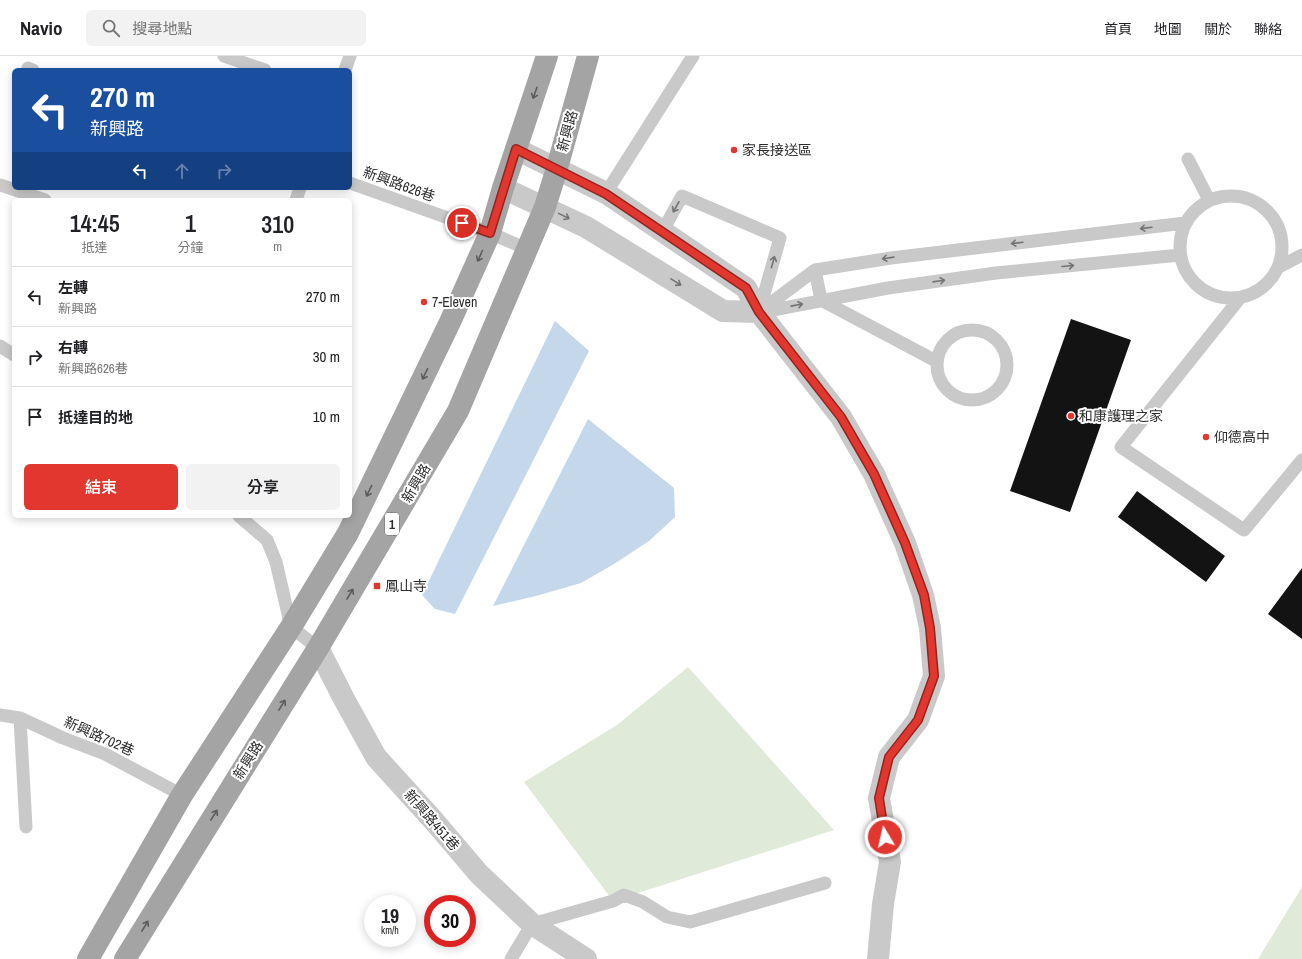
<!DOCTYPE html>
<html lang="zh-TW">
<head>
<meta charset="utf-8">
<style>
	body { margin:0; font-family:"Archivo Narrow","Noto Sans TC",sans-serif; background:#f2f2f2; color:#202124; height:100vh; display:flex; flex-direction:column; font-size:15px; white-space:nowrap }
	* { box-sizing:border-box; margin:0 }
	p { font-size:13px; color:#757577 }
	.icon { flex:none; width:22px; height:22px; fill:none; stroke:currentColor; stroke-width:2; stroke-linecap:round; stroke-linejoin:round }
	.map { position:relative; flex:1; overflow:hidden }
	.side { position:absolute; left:12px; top:142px; width:340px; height:320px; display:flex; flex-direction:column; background:#fff; border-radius:6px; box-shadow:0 2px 10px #0003 }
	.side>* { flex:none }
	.hud { position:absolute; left:12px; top:12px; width:340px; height:122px; border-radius:6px; box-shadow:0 2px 10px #0003; background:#1a4fa0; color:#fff; overflow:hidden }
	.speed { position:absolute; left:364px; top:839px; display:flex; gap:8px; font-size:20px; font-weight:700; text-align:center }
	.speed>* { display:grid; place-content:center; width:52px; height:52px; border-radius:50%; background:#fff; box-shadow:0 2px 10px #0003; line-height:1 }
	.speed small { font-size:10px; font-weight:400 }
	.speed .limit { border:6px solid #d22; background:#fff; color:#111 }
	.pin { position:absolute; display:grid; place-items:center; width:34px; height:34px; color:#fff; margin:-17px; border:2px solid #fff; border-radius:50%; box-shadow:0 1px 4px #0007 }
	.me { position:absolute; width:44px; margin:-22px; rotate:351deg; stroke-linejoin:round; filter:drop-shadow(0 0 3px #0008) }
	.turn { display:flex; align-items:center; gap:14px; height:84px; padding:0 12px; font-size:18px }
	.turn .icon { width:52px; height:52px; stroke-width:2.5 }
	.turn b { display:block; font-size:28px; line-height:34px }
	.lanes { display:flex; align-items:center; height:38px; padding:0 12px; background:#0003; justify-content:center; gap:20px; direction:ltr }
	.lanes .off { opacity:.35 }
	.eta { display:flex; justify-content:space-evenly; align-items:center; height:68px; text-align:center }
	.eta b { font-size:24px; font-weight:600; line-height:28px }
	.button { display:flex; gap:8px; margin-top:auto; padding:8px 12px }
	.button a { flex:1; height:46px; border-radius:6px; background:#e2372e; color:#fff; font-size:16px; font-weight:600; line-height:46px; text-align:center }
	.button a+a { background:#f2f2f2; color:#202124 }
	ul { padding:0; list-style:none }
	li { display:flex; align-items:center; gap:12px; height:60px; padding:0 12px; border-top:1px solid #e0e0e0 }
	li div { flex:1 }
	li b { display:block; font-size:15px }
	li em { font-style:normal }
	header { display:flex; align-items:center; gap:24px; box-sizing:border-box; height:56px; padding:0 20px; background:#fff; border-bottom:1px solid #e0e0e0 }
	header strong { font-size:19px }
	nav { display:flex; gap:22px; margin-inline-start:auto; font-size:14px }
	.search { width:280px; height:36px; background:#f2f2f2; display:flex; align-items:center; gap:10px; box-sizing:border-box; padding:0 14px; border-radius:6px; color:#757577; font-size:15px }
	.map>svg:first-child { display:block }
</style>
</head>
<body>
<header>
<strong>Navio</strong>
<div class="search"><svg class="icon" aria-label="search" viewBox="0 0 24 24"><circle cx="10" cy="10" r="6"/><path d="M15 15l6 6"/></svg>搜尋地點</div>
<nav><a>首頁</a><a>地圖</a><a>關於</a><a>聯絡</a></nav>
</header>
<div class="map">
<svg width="1302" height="903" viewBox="0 0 1302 903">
	<rect width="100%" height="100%" fill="#fff"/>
	<path fill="#e0ead9" d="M688,611L834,774L613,845L524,726L617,669Z
		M1302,831V903H1258Z"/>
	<path fill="#c5d7ea" d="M555,265L589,295L455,558L435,553L422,539Z
		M588,363L674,432L675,461L649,485L614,508L581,527L536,540L493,550Z"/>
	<path fill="#131313" d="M1071,263L1131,284L1070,456L1010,435Z
		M1137,435L1225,500L1206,526L1118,461Z
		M1302,512V583L1268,558Z"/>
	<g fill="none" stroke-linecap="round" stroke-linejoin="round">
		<path stroke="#c9c9c9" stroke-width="13" d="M224,0L265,14
			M28,12L33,14
			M345,14L350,0
			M1188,103L1209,144
			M350,127L490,177L527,193
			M0,129L45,144
			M606,137L693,0
			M1180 191a51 51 0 1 1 102 0a51 51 0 1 1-102 0Z
			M296,144L300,132
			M662,176L682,140L780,182L759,256
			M1279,211L1302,199
			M815,214L821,244L936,305
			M1240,242L1121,391L1244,474L1302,404
			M759,256L815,214L891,202L1185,167
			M762,256L888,232L996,217L1180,199
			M937 309a35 35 0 1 1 70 0a35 35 0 1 1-70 0Z
			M0,290L14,299
			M239,460L267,484L276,506L291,571L318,592
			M0,659L20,662L63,682L105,698L182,739
			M20,662L26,771
			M511,903L532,868L613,845L624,839L643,846L667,861L690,866L825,827"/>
		<path stroke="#c9c9c9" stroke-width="22" d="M516,93L606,137L746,232L759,256L841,361L874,418L905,487L923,539L930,572L934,620L918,664L889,701L879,742L890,806L883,848L878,903
			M503,132L586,171L723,255L759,256
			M318,592L344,643L376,701L434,765L479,818L532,868L586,903"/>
		<path stroke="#a4a4a4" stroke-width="22" d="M88,903L182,739L291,571L348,477L450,266L490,177L503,132L547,0
			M125,903L318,592L458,355L545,151L557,112L588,0"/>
	</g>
	<defs><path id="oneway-shaft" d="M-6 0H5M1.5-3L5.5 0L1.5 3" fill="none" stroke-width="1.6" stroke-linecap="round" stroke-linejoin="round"/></defs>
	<g stroke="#5c5c5c">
		<use href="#oneway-shaft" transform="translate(535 37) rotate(109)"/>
		<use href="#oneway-shaft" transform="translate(480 200) rotate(114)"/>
		<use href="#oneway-shaft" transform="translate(425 318) rotate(116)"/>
		<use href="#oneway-shaft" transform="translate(369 435) rotate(116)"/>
		<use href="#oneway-shaft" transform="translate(350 538) rotate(-59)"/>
		<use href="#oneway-shaft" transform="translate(282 649) rotate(-58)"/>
		<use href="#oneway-shaft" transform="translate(214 759) rotate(-58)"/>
		<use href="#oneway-shaft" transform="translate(145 870) rotate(-58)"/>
	</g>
	<g stroke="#737373">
		<use href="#oneway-shaft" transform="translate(676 151) rotate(119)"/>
		<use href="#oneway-shaft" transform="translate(564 160) rotate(26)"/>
		<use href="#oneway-shaft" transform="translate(1146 172) rotate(173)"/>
		<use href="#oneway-shaft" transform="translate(1017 187) rotate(173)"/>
		<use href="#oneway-shaft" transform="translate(888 202) rotate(172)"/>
		<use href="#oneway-shaft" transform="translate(773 206) rotate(-74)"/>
		<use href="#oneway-shaft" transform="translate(1068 210) rotate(-5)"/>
		<use href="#oneway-shaft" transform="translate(939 225) rotate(-8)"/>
		<use href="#oneway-shaft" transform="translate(676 226) rotate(32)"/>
		<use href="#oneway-shaft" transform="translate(797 249) rotate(-11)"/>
	</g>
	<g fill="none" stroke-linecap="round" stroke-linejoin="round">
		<g stroke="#93241e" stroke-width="10">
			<path id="route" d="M462,167L490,177L516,93L606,138L746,232L759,256L841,361L874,418L905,487L924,539L930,572L934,620L918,664L889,701L879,742L885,781"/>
		</g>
		<use href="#route" stroke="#e2372e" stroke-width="7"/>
	</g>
	<g fill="#e2372e" stroke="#fff" stroke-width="1.5">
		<circle cx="734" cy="94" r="4"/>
		<circle cx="424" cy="246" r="4"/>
		<circle cx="1071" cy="360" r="4"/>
		<circle cx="1206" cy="381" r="4"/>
		<rect x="373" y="526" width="8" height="8" rx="2"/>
	</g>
	<g text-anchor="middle" stroke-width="4" stroke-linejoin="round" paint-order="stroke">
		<rect fill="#fff" stroke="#6b6b6b" stroke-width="1" x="385" y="457" width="14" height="22" rx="3"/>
		<g font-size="13" font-weight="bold" fill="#2c2c2c">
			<text x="392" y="473">1</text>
		</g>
		<g font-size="14" fill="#2c2c2c" stroke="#fff">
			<text transform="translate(567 75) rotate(-75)" y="5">新興路</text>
			<text transform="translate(399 128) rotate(20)" y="5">新興路626巷</text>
			<text transform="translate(416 427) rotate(-60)" y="5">新興路</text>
			<text transform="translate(99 680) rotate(24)" y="5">新興路702巷</text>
			<text transform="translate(248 704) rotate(-58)" y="5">新興路</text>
			<text transform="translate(432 764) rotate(49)" y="5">新興路451巷</text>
		</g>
		<g font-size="14" fill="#2c2c2c" stroke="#fff" text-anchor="start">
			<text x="742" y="99">家長接送區</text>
			<text x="432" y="251">7-Eleven</text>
			<text x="1079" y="365">和康護理之家</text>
			<text x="1214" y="386">仰德高中</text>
			<text x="385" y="535">鳳山寺</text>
		</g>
	</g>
</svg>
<div class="speed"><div>19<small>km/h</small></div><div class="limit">30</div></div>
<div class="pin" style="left:462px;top:167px;background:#d93025"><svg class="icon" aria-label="arrive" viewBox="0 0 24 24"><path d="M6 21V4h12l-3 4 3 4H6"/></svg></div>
<svg class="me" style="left:885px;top:781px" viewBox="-20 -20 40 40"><circle r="17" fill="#e2372e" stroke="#fff" stroke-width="3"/><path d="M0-11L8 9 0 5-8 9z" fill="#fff"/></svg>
<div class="hud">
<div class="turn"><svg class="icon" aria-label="left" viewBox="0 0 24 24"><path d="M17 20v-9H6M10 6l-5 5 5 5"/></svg><div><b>270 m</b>新興路</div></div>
<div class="lanes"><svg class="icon" aria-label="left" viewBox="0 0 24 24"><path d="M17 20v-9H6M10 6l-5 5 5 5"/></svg><svg class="icon off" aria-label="ahead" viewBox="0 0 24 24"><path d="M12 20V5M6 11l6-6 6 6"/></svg><svg class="icon off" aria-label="right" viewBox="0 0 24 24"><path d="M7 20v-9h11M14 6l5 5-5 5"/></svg></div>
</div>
<section class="side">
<div class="eta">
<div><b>14:45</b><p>抵達</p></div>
<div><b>1</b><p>分鐘</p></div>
<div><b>310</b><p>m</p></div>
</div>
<ul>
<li><svg class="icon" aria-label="left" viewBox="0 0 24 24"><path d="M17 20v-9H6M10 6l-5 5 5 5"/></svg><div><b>左轉</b><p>新興路</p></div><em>270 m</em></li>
<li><svg class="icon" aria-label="right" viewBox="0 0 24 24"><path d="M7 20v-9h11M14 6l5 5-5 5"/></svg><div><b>右轉</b><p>新興路626巷</p></div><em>30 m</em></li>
<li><svg class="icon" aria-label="arrive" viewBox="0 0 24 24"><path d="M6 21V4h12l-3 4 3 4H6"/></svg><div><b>抵達目的地</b></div><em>10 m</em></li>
</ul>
<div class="button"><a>結束</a><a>分享</a></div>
</section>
</div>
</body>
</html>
